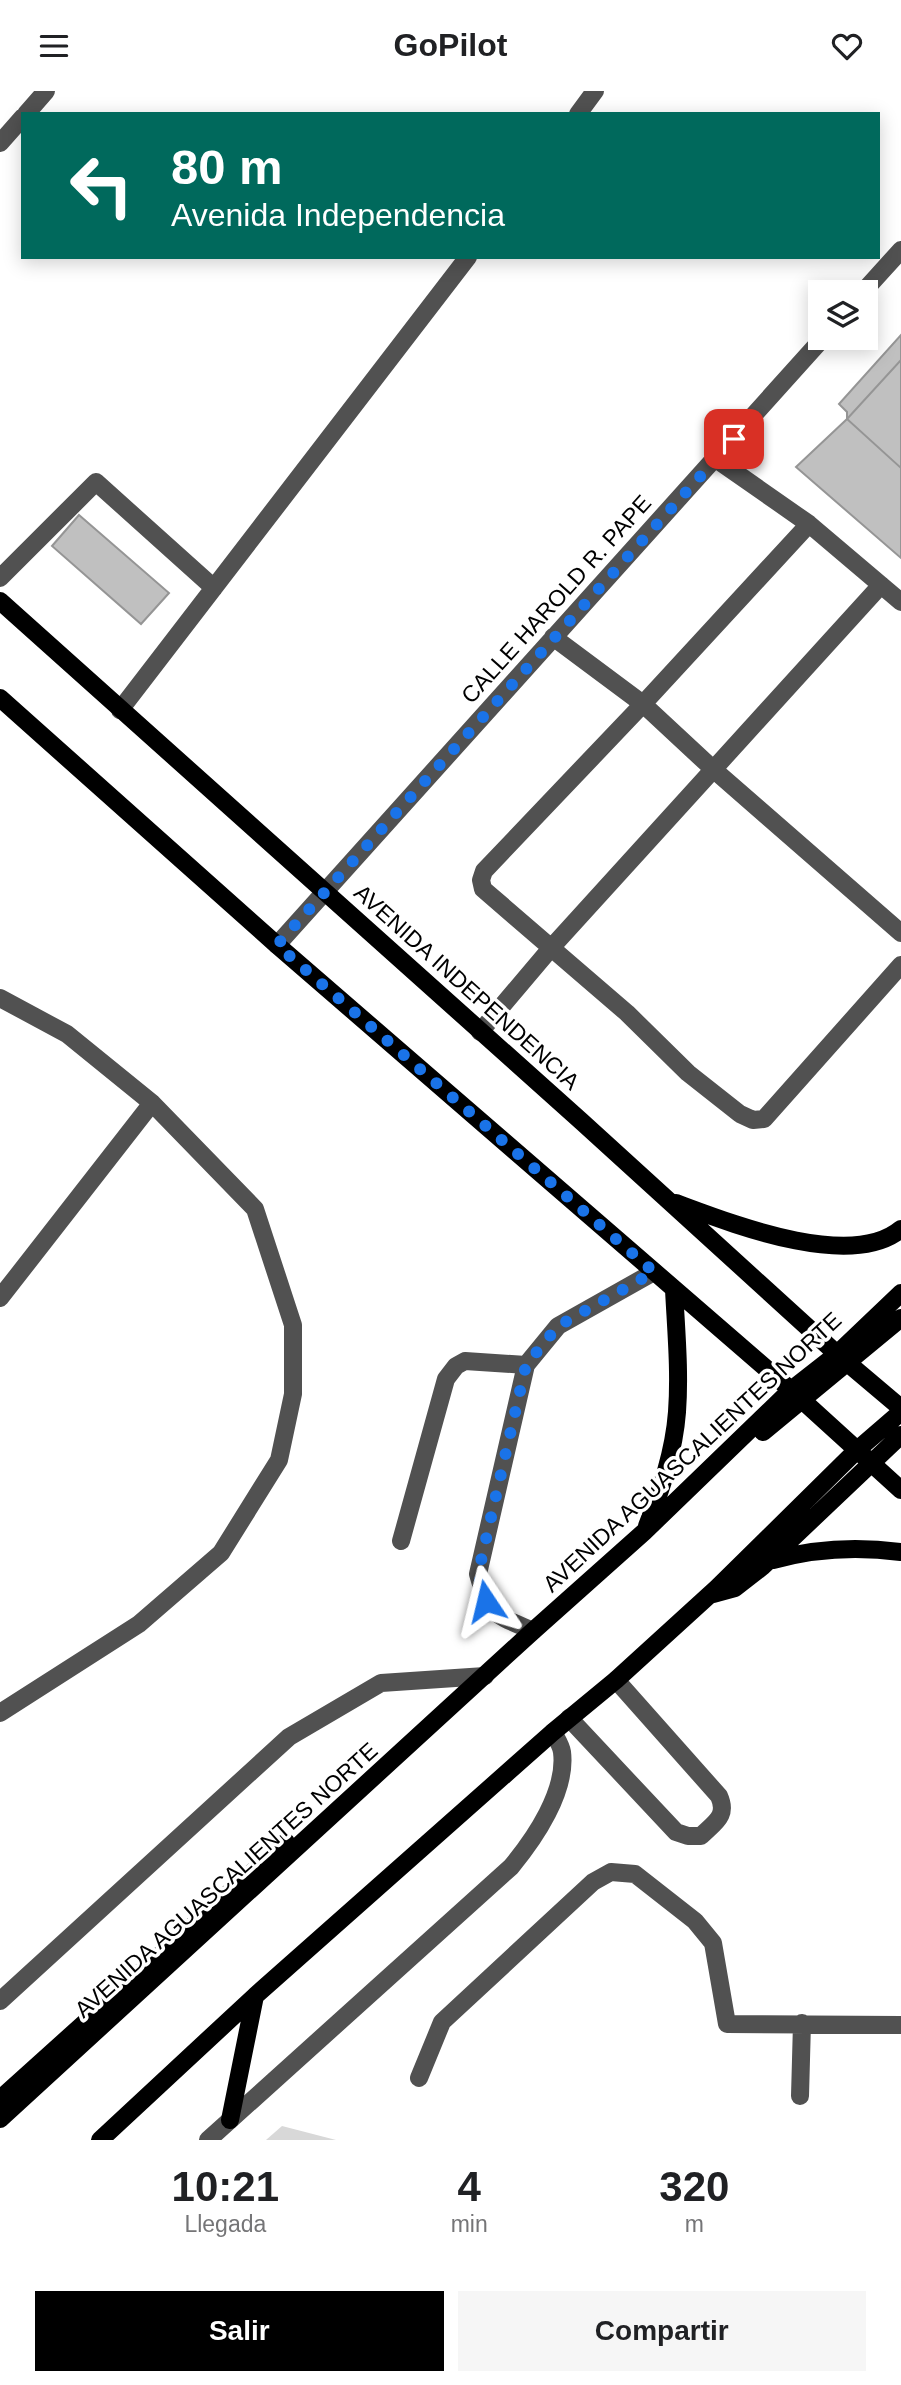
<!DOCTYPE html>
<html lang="es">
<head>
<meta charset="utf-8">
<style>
	body { margin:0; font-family:Helvetica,sans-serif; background:#f6f6f6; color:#202124; height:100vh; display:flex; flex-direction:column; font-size:26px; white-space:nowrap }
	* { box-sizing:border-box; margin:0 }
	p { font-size:23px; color:#757577 }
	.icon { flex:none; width:38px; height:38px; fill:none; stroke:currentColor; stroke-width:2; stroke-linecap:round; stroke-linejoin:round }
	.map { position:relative; height:2049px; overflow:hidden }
	.sheet { display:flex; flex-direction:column; background:#fff; flex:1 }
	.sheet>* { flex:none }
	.guide { position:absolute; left:21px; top:21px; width:859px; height:147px; border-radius:0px; box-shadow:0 4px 18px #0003; background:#00695c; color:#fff; overflow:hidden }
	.tools { position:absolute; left:808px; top:189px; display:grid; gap:14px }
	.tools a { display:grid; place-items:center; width:70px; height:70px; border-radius:0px; background:#fff; box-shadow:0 4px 18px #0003; font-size:35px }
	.pin { position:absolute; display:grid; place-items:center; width:60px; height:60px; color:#fff; margin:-30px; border-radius:14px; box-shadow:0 4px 10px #0006 }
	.me { position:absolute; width:77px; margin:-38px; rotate:350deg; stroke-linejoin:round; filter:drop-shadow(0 0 5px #0008) }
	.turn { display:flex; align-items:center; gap:24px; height:147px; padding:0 35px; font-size:32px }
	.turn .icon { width:91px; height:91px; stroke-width:2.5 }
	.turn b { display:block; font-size:49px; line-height:60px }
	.eta { display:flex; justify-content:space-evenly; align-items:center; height:119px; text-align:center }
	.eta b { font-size:42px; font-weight:600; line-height:49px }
	.button { display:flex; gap:14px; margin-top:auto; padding:14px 35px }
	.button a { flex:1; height:80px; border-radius:0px; background:#000; color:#fff; font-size:28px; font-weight:600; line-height:80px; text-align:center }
	.button a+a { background:#f6f6f6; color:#202124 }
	header { display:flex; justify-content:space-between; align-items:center; height:91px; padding:0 35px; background:#fff; font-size:32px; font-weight:600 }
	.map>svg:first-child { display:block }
</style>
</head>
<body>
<header><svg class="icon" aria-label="menu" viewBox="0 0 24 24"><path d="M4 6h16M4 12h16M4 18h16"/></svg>GoPilot<svg class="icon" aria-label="heart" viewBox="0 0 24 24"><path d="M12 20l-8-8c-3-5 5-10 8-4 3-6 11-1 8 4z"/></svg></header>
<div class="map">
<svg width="901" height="2049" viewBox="0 0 901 2049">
	<rect width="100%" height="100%" fill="#fff"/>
	<path fill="#d8d8d8" d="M282,2035L336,2049H266Z"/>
	<path fill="#c0c0c0" stroke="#959595" stroke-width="2" d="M901,244V467L796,376L847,328V321L839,313Z
		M901,269V377L847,328Z
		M79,424L169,502L141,533L52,455Z"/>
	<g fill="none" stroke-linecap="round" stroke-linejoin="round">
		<path stroke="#515151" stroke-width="18" d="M26,23L46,0
			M578,23L595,0
			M0,52L23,26
			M863,201L901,159
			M716,368L809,433L901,511
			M809,433L643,613L484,780L481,789L483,798L627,922L688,982L740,1023L753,1029L764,1028L901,874
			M0,487L96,391L214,497
			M553,546L643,613L713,678L901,842
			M120,619L468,166
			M277,854L823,247
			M0,907L67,943L152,1012L255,1118L293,1234V1303L279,1369L221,1462L139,1533L0,1622
			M480,941L551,857L881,494
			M0,1207L152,1012
			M401,1450L446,1288L456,1275L465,1270L526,1274
			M533,1540C494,1523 490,1525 478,1483L526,1274L558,1235L654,1181
			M569,1627L676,1741L688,1745H701C715,1731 728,1725 719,1705L616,1589
			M0,1910L289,1646L381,1592L485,1585
			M419,1987L442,1931L593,1791L611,1781L635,1783L695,1830L713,1852L727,1933L901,1934
			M800,2005L802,1932
			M208,2049L511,1776C535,1747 567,1700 562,1661C561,1654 556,1647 553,1641"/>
		<path stroke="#000" stroke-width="18" d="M0,510L581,1030L837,1263L901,1317
			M0,607L277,854L791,1299L901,1399
			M676,1112C730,1132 851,1180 901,1138
			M763,1341L901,1227
			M647,1435C661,1399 674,1361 677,1321C680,1280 676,1239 674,1198
			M773,1469C816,1457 856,1455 901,1461
			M713,1503L735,1497L762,1476L901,1344
			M0,2008L286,1751
			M0,2028L533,1540L644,1441L791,1299L837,1263L901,1202
			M230,2029L255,1905
			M100,2049L255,1905L553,1641L616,1589L717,1497L857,1359L901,1321"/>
	</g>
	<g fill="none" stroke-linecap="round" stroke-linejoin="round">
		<path stroke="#1a73e8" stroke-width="12" stroke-dasharray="0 21.6" d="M486,1510L478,1483L526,1274L558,1235L654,1181L277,854L734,348"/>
	</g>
	<g text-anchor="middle" stroke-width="7" stroke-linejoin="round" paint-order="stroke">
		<g font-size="23" fill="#000" stroke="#fff">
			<text transform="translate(556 508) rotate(-48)" y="8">CALLE HAROLD R. PAPE</text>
			<text transform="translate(467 896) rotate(42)" y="8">AVENIDA INDEPENDENCIA</text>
			<text transform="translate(692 1361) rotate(-43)" y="8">AVENIDA AGUASCALIENTES NORTE</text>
			<text transform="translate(226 1789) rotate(-42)" y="8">AVENIDA AGUASCALIENTES NORTE</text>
		</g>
	</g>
</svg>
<div class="tools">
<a><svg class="icon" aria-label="layers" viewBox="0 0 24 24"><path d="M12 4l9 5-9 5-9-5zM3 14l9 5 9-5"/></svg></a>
</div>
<div class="pin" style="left:734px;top:348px;background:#d93025"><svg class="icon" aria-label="arrive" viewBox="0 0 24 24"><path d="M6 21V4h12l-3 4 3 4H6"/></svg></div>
<svg class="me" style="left:486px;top:1510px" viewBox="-20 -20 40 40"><path d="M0-17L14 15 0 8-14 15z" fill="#1a73e8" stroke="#fff" stroke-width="4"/></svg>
<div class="guide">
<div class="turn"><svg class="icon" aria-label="left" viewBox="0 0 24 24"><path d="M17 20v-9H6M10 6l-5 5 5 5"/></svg><div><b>80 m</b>Avenida Independencia</div></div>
</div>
</div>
<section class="sheet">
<div class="eta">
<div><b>10:21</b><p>Llegada</p></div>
<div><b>4</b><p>min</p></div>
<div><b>320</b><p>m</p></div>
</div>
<div class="button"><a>Salir</a><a>Compartir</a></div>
</section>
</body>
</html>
